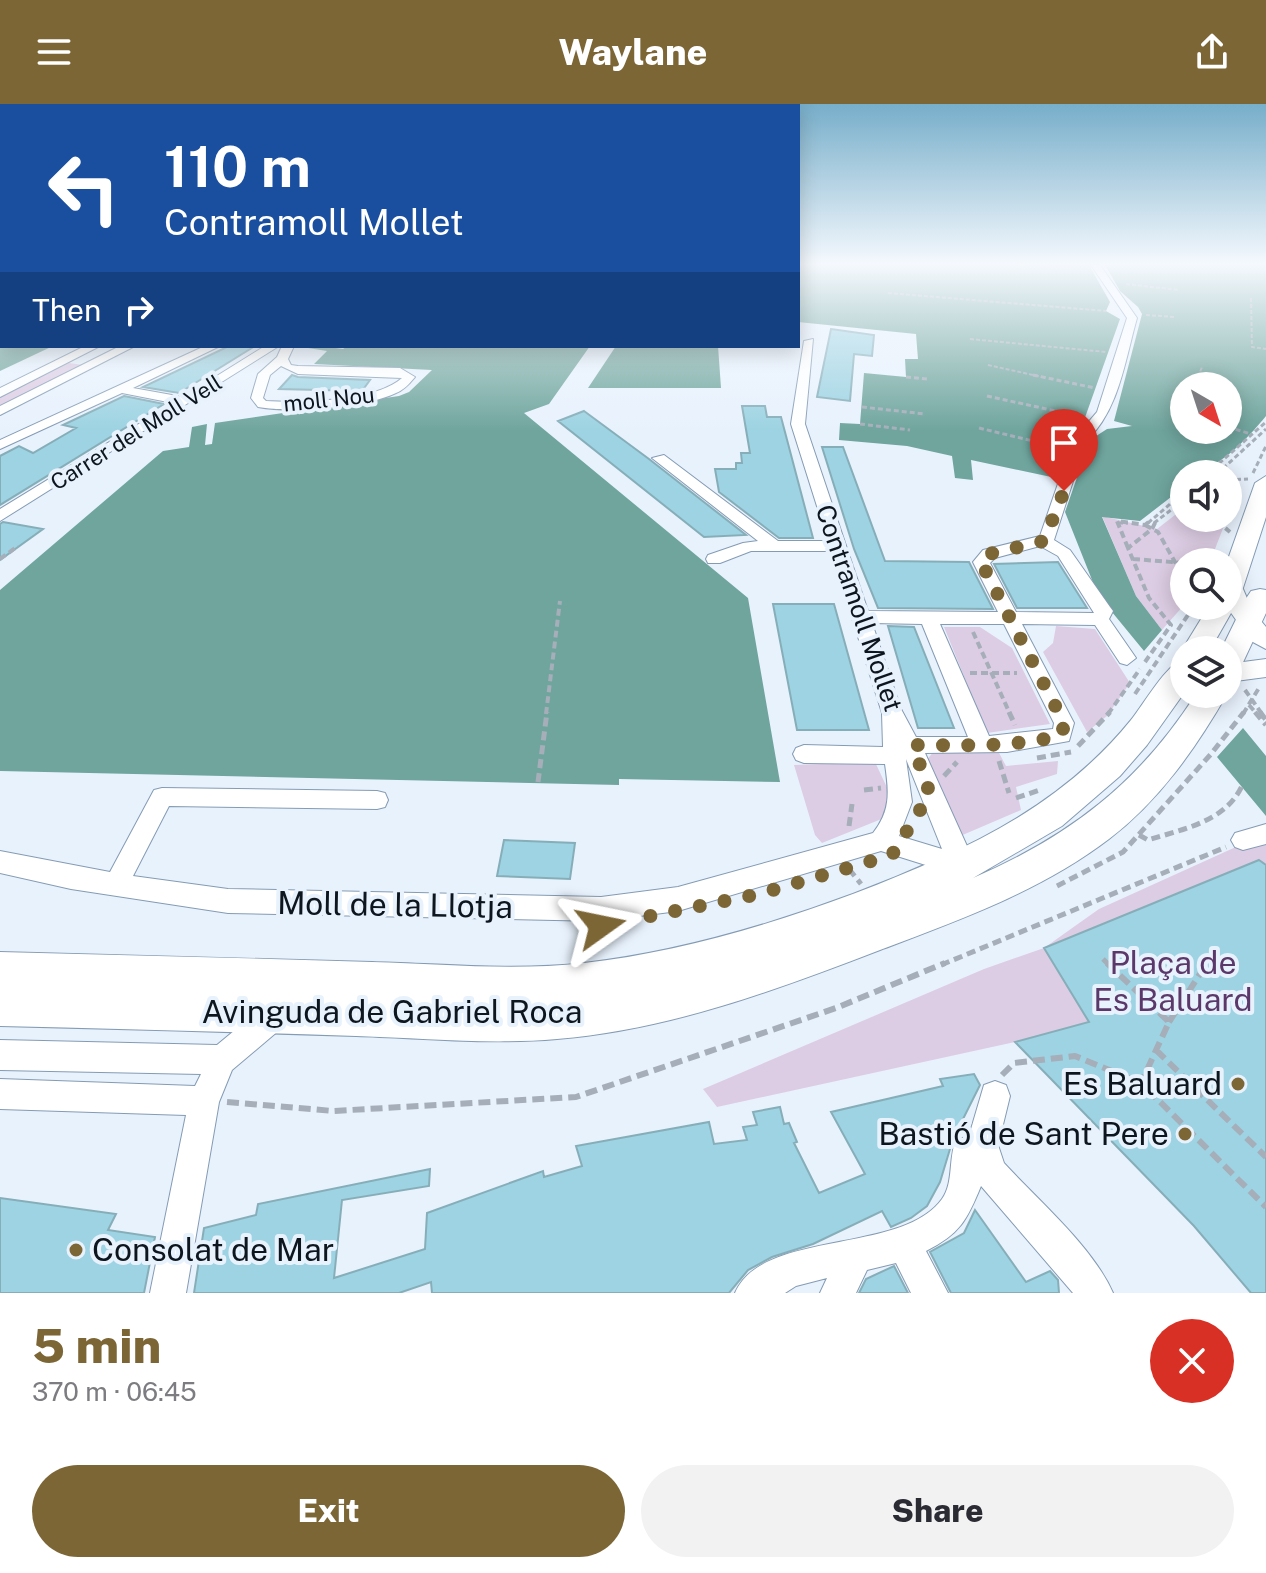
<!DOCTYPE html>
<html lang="en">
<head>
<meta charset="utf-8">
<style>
	body { margin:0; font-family:"Public Sans",sans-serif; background:#f2f2f3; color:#2b2b33; height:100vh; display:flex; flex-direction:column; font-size:30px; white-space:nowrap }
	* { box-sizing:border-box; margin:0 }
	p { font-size:26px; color:#7c7c81 }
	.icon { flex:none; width:44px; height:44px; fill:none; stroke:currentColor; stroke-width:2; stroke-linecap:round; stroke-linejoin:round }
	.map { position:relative; height:1189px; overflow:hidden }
	.sheet { display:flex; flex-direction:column; background:#fff; flex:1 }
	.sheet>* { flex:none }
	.guide { position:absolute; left:0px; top:0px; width:800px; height:244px; box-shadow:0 4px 20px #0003; background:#1a4fa0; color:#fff; overflow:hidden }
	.needle { width:52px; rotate:141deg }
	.fabs { position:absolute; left:1170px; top:268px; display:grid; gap:16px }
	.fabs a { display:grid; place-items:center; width:72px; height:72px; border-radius:50%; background:#fff; box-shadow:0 4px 20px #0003; font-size:40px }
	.pin { position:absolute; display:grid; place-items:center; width:68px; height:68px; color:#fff; margin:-82px -34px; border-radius:50% 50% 50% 0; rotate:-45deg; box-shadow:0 0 8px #0007 }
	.pin .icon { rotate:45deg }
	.me { position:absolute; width:88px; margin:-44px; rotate:78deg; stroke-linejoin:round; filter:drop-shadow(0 0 6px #0008) }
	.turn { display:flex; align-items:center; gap:28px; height:168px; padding:0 32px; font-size:36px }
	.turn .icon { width:104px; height:104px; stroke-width:2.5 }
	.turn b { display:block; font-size:56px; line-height:68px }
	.then { display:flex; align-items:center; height:76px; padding:0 32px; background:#0003; gap:16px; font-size:30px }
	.round { display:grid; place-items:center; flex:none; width:84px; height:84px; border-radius:42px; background:#f2f2f3 }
	.summary { display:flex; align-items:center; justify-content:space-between; height:136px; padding:0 32px }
	h1 { font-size:48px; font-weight:800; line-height:60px; color:#7c6636 }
	.action { display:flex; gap:16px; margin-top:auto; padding:16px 32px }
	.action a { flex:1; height:92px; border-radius:48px; background:#7c6636; color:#fff; font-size:32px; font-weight:800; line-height:92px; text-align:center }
	.action a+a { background:#f2f2f3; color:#2b2b33 }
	header { display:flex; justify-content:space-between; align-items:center; height:104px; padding:0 32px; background:#7c6636; color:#fff; font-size:36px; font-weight:800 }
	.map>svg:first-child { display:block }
</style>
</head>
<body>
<header><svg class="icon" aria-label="menu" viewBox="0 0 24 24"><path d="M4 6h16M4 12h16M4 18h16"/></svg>Waylane<svg class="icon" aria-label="share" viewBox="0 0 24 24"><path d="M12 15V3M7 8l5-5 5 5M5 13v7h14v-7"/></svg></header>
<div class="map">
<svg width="1266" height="1189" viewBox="0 0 1266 1189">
	<rect width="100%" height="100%" fill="#e8f2fd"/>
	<path fill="#ddcde4" d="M69,259L83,261L0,303V293Z
		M1184,404V414H1227L1210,458H1184V501L1162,526L1136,492L1102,412L1157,425Z
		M1056,522L1095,525L1130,579L1107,612L1087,628L1043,548L1053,539Z
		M944,523H980L1012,544L1050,620L987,629Z
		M997,645L1006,662L1058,657L1057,670L1016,683L1021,706L958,733L925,658L935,646Z
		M875,658L891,692L889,712L822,739L815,731L794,661Z
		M1266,739V803L1094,928L1088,918L1015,938L717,1003L703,985L984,865L1044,844L1099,805L1238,742Z"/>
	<path fill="#6fa59d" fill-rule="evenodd" d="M0,161L2,242H53L0,267Z
		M800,161H1089L1110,198L1106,207L1120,215L1082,322L1074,326L1056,374L971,356L973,376L955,374L952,352L907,342L839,336L840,319L860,320L864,269L906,273L905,255H918L916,230L798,218Z
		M1105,161H1266V312C1247,335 1215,370 1184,370V383L1140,417L1102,413L1136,492L1162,526L1144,547L1098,491L1065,408L1090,336L1107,325L1132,322L1114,317L1142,210L1138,203L1120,187ZM1184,282H1228V326H1184Z
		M321,242L343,245L346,243L343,242H590L549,300L524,309L748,494L780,678L619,675V681L0,667V486L163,347L189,343L192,323L207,320L205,341L212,340L215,319L399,292L409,288L432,266L314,260L327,247L302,243Z
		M616,242H718L721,284H588Z
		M1243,624L1266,652V712L1217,653Z"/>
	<path fill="#9dd3e2" stroke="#86aeb9" stroke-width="2" d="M831,225L874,231L872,252L854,250L850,297L817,293Z
		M229,242H255L179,289L143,283Z
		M292,271L298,273L370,276L362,287L279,285Z
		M124,292L164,300L0,401V352L19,342L33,349L76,324L63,321Z
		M742,302H765L767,313H781L813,434H779L719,388L715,365H736V359H742L741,349H750Z
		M584,307L649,355L746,431L704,433L558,317Z
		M822,343H843L885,457L969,458L993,505L878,504L854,445Z
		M3,418L43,425L0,456V420Z
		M1058,458L1087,504H1017L994,460Z
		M773,500H834L869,626H797Z
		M888,522L914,523L954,624H918Z
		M504,736L575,739L570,775L497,772Z
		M1259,756L1266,761V1189H1251L1194,1122L1015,938L1089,918L1044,844Z
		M974,970L980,981L953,1035L940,1078L927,1102L911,1114L891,1123L882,1107L813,1140L772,1153L748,1166L729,1189H432L431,1178L399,1189H194L204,1124L256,1111L258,1100L430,1065L429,1082L342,1096L334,1174L425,1145L427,1109L543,1067L544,1073L582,1062L576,1042L709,1018L714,1040L747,1036L743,1023L757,1021L753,1008L780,1003L784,1020L789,1019L797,1038L794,1039L819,1089L865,1070L831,1008L943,982L940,975Z
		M0,1094L116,1110L108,1126L155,1133L144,1189H0Z
		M975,1106L1026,1178L1050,1167L1058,1176L1059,1189H951L930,1148L964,1129Z
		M894,1162L908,1189H859L866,1175Z"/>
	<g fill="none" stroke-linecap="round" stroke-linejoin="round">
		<g stroke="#849bb4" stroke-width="2">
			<path id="minor" d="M1091,161H1100L1137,214C1125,256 1119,307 1086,337L1054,436L1070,446L1110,503L1113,507L1109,515L1136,554L1127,561L1120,559L1095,521L1022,520L1074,619L1069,637L1007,648L925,649L976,762L973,770L964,773L881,747L678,807L601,817L228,809L71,785L0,769V747L110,768L154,686L162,684L377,687L385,689L388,696L385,703L377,705L169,702L133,772L228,785L601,793L678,783L873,729C891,706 889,688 885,660L804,659L796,656L793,650L796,644L804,641L883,643L882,609L831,447H751L720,459H708L706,455L708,451L743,439L758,437L652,354L664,351L778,437H828L791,320L804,237L813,235L805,320L868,507L998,508L973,458L983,446L1040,432L1073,336L1097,308L1127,214ZM1040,442L1058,452L1094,509L1016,508L990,459L995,454ZM872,519L922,520L968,633H916L901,605ZM940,520H1004L1054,619L1053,625L989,632ZM906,655L942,745L899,732L912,698Z
				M85,242H100L0,293V284Z
				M120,242H135L0,311V302Z
				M205,242H220L133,284L183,293L265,242H279L0,417V405L173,299L122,289L0,345V336Z
				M282,242H294L288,255L291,261L298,262L400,264L415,273C410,279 404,286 396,289C365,304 291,309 258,303L251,294L258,270L277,253ZM281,262L298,270L402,274C375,298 301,299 266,297L263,294L270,271Z
				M1266,720V740L1243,746L1235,743L1231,736L1235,729Z
				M274,898L284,902L288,912L284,922L232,966L219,998L186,1189H150L186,1011L0,1005V975L195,982L201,970L0,966V936L217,941L264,902Z
				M995,977L1006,981L1010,992L998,1041L1004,1059C1038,1096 1093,1143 1113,1189H1073L981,1082C967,1116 960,1130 926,1147L948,1189H911L896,1159L867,1166L856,1189H820L827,1174L796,1182L785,1189H735C762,1125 902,1151 942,1095C954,1078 948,1055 956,1036L969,1032L984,981Z"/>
		</g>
		<g stroke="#849bb4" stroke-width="2">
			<path id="major" d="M1232,476L1240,478L1252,506L1266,523V545L1251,537L1229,506L1228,477Z
				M1266,555V573L1228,578V560Z"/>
		</g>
		<g stroke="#849bb4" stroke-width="2">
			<path id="highway" d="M1266,372V413L1241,490L1232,497L1235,502L1210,546H1184V550L1182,546L1209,502H1228L1227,458L1255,379Z
				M1260,485L1266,486V509L1238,569L1228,572V546H1221L1247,493L1251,487Z
				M1184,555V589L1147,641L1120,672L1062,722L973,774C1070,732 1139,679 1196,590H1227C1196,644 1159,697 1109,735C1041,787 959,816 880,846C776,886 669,926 557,935C490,941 423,934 356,932C237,928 119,925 0,922V848C124,851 248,854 372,858C442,860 515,867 584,859C700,846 834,802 940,754C1013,722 1080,679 1131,616C1144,600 1166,560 1184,555Z"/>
		</g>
		<path stroke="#a5aeb9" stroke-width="2" stroke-dasharray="4 2" stroke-linecap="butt" d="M1021,161L1082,165
			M1126,180L1179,186
			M888,189L1106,207
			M1251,194L1252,243L1266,245
			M1146,211L1175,213
			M970,235L1106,248
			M988,261L1042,273
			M1198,273L1202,263"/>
		<path stroke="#a5aeb9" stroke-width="3" stroke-dasharray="5 3" stroke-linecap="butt" d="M1033,271L1095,284
			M906,273L927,275
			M1194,282L1199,271
			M987,292L1083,313
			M862,303L925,310
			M860,320L910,326
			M1228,323L1251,330
			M979,324L1062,344
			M1253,369L1266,342
			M1207,370L1266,318
			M1217,370L1266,325
			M1228,376L1248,375
			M1214,414L1219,419
			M1118,419H1128
			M1148,419L1184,388
			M1154,419L1184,396"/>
		<path stroke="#a5aeb9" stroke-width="4" stroke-dasharray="7 4" stroke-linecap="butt" d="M1217,417L1230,428
			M1145,421L1158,428L1184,474
			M1128,444L1117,417L1145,421L1150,417
			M0,455L18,442
			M1133,455L1184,459
			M973,528L1010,610
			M1145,558L1171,521L1149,494L1128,444L1152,425L1156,417
			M970,569H1017
			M1245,586L1262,610
			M1135,590L1194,502
			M1249,601L1257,610
			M546,610L560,497
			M1108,610L1140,565
			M1243,610L1259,584"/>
		<path stroke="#a5aeb9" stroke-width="5" stroke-dasharray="9 5" stroke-linecap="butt" d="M1009,608L1015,621
			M1255,608L1266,621
			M1260,608L1266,616
			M1078,642L1110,608
			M1037,654L1071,648
			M999,657L1009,689
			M944,672L957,658
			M538,678L547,608
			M864,686L881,684
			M1016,694L1040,686
			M849,722L852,700
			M1139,731L1148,736C1183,725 1225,718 1242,682
			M849,765L861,780
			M1057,782L1123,748L1211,650L1244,608
			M1103,855L1109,861
			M941,861L1226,743"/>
		<path stroke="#a5aeb9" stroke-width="6" stroke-dasharray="12 6" stroke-linecap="butt" d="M1107,859L1169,918L1141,979L1266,1103
			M1169,918L1200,870
			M1156,946L1266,1053
			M1002,971L1014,959L1075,952L1141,979
			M227,998L333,1007L576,993L836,904L945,859"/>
		<use href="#minor" fill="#fff" fill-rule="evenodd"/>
		<use href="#major" fill="#fff" fill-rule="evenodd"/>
		<use href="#highway" fill="#fff" fill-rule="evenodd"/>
	</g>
	<linearGradient id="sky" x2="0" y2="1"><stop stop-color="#77aeca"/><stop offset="0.49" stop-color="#f5f9fe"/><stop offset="1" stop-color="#f5f9fe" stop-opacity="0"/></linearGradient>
	<rect width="1266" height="327" fill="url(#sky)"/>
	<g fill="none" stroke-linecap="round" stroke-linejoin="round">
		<path stroke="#7c6636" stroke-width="14" stroke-dasharray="0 25.2" d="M601,822L759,790L892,751L930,690L913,641C962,641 1014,644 1062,631L1064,619L981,458L989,450L1044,437L1064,387"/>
	</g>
	<g fill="#7c6636" stroke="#e8f2fd" stroke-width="3">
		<circle cx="1238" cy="980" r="8"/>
		<circle cx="1185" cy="1030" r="8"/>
		<circle cx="76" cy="1146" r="8"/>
	</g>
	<g text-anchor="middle" stroke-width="8" stroke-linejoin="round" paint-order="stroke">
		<g font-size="22" fill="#0d151e" stroke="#e8f2fd">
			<text transform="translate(329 295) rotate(-6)" y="8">moll Nou</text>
			<text transform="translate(136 328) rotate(-32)" y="8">Carrer del Moll Vell</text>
		</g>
		<g font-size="26" fill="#0d151e" stroke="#e8f2fd">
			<text transform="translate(859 504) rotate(71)" y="9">Contramoll Mollet</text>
		</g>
		<g font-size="32" fill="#0d151e" stroke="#e8f2fd">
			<text transform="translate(395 801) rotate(1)" y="11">Moll de la Llotja</text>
			<text x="392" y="919">Avinguda de Gabriel Roca</text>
		</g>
		<g font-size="32" fill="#5b3869" stroke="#e8f2fd">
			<text x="1173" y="870">Plaça de<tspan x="1173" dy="37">Es Baluard</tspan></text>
		</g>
		<g font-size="32" fill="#0d151e" stroke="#e8f2fd" text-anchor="end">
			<text x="1222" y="991">Es Baluard</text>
			<text x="1169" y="1041">Bastió de Sant Pere</text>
			<text x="92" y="1157" text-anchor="start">Consolat de Mar</text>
		</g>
	</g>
</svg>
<div class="fabs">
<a><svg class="needle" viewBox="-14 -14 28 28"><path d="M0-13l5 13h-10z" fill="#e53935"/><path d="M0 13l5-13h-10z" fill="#7c7c81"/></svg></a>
<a><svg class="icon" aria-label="sound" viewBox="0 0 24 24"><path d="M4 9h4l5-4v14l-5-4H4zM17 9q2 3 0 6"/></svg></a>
<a><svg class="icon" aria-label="search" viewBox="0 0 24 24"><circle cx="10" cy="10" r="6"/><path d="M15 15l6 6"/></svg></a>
<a><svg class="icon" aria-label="layers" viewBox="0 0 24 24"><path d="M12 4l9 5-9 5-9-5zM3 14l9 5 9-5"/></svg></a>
</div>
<div class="pin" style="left:1064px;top:387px;background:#d93025"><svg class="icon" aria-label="arrive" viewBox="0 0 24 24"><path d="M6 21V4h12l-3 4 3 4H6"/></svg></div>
<svg class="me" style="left:601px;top:822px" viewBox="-20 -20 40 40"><path d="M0-17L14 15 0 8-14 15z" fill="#7c6636" stroke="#fff" stroke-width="4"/></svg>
<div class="guide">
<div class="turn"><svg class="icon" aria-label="left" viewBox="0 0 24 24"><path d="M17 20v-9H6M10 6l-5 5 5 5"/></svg><div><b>110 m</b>Contramoll Mollet</div></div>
<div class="then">Then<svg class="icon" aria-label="right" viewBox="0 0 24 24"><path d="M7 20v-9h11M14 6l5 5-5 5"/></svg></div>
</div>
</div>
<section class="sheet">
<div class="summary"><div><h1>5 min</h1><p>370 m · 06:45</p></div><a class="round" style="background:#d93025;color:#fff"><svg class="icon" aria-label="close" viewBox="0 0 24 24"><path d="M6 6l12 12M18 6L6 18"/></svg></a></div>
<div class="action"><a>Exit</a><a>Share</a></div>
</section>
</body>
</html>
